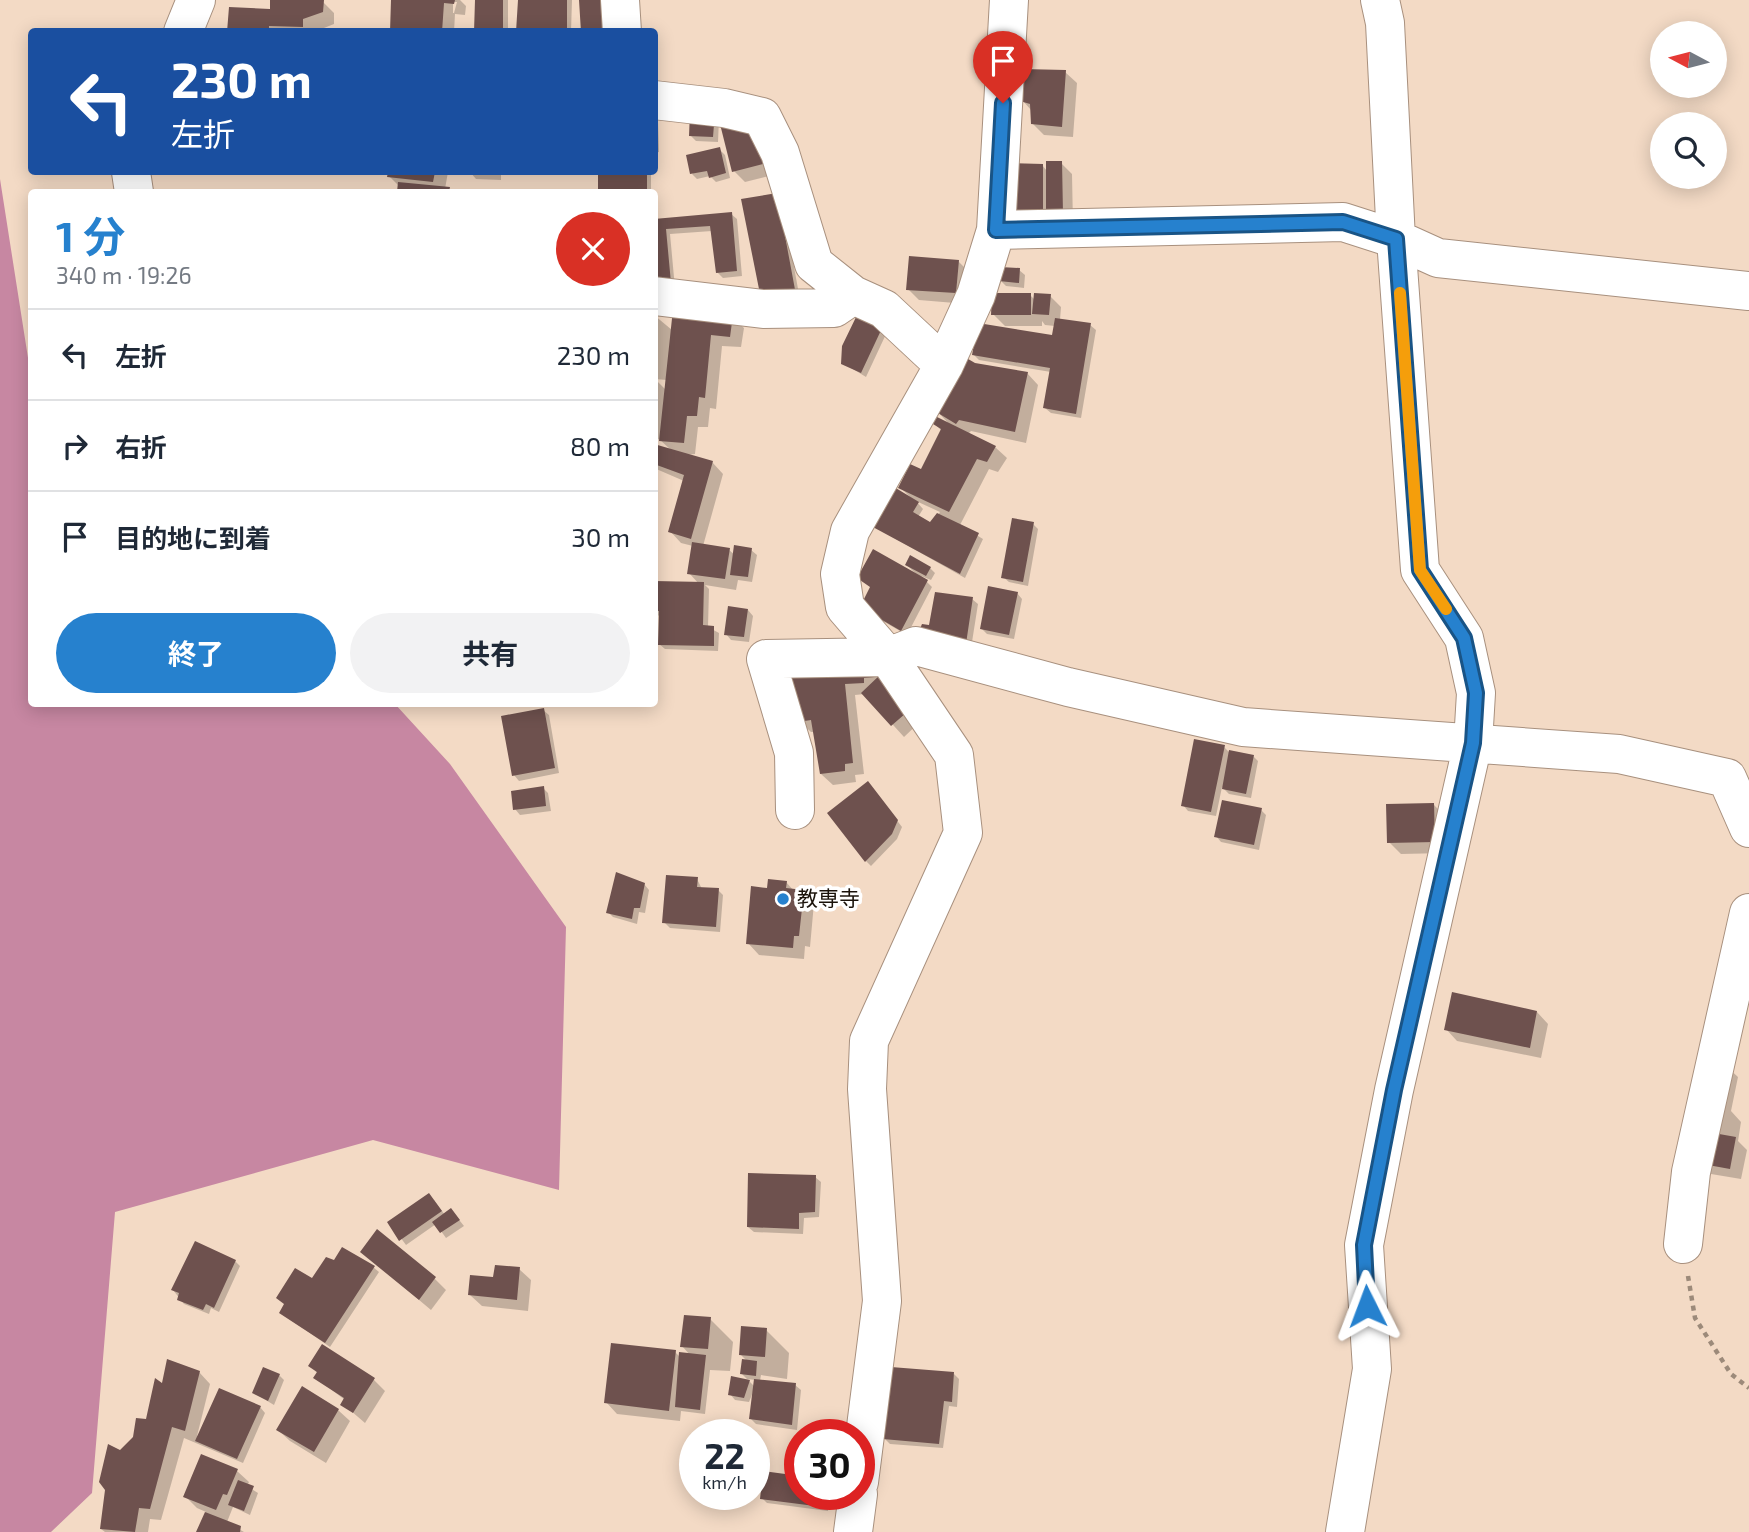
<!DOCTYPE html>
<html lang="ja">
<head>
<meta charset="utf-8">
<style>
	body { margin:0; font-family:"Exo 2","Noto Sans JP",sans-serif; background:#f2f2f3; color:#1f2937; height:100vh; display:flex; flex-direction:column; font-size:26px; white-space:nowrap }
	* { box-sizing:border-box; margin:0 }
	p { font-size:23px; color:#747a83 }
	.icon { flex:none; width:38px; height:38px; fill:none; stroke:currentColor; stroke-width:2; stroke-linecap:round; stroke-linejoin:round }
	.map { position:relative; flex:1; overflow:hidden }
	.drawer { position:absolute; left:28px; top:189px; width:630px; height:518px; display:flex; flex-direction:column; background:#fff; border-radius:7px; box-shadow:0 4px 18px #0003 }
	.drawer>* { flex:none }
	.top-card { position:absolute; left:28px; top:28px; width:630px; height:147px; border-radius:7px; box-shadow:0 4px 18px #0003; background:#1a4fa0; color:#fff; overflow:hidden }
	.needle { width:46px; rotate:277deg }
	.controls { position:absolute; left:1650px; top:21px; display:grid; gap:14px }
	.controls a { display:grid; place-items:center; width:77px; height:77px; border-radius:50%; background:#fff; box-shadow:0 4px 18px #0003; font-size:35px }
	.speed { position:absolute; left:679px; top:1419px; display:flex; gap:14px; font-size:35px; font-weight:700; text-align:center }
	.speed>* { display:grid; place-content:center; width:91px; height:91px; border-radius:50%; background:#fff; box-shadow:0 4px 18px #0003; line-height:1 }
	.speed small { font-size:18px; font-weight:400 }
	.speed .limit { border:10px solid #d22; background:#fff; color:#111 }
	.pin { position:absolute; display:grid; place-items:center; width:60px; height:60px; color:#fff; margin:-72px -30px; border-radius:50% 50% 50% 0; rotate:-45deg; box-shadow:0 0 7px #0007 }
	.pin .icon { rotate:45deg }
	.me { position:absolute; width:77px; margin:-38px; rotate:357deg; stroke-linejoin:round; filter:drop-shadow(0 0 5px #0008) }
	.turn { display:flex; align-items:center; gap:24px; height:147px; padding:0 28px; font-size:32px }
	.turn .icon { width:91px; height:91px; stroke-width:2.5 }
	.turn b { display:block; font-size:49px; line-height:60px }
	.round { display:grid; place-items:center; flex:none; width:74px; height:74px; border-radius:37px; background:#f2f2f3 }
	.head { display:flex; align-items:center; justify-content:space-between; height:119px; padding:0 28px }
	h1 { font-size:42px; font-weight:700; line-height:52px; color:#2681ce }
	.cta { display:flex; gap:14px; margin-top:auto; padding:14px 28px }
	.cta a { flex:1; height:80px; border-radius:42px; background:#2681ce; color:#fff; font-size:28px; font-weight:700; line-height:80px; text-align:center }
	.cta a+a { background:#f2f2f3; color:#1f2937 }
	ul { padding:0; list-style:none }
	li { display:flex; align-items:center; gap:21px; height:91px; padding:0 28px; border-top:2px solid #e0e1e3 }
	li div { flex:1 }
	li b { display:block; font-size:26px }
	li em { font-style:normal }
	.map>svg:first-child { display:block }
</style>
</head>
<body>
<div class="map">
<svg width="1749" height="1532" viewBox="0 0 1749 1532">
	<rect width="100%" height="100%" fill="#f3dac5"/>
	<path fill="#c787a2" d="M0,179L31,377L32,704H395L450,764L566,927L559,1190L373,1140L115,1212L92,1493L51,1532H0Z"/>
	<path fill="#0003" fill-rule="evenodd" d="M272,0L323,2L334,13V24L314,32H229L272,11Z
		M393,0H460L466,6L465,15L455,14L454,32H392ZM453,2H457L454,13H453Z
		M477,0H508V32H476Z
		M520,0H572L571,32H517Z
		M1065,72L1077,83L1073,137L1044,135L1033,124L1032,111L1022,100Z
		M654,118L658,122L659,152L654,153Z
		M719,119L718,142L696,141L690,135Z
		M758,132L781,173L745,182L734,171Z
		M719,149L725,155L730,178L716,182L710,176L697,179L692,174Z
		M1061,163L1072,174L1073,225L1018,219L1042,165L1047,171Z
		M389,172H448L445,189L452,192H399L400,187L389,176Z
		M470,172H501V180L476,179Z
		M599,172H651V192H600Z
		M782,200L800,300L762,293Z
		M731,214L737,219L742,276L723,278L717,272L712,231L670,234L675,288L654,289V221Z
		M958,261L970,273L967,304L919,300L908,289Z
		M1019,270L1025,275L1024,288L1006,286L1001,281Z
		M1030,295L1035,300L1050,296L1061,307L1060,320L1090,325L1096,330L1081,418L1051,413L1045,408L1051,372L979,360L974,355L1053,337L1055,326L1045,325L1042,321V326H1005L993,314Z
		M654,315L672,330L732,317L744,328L741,347L722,346L716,409L710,408L708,427H698L695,454L686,455L712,462L723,474L703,546L729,550L735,555L751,550L757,555L752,582L738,580L736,590L705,585L709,589L708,627L719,633L718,651L665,649L659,644L660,616L654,614V583L699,584L689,573L693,546L681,543L670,531L684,481L654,468V445L671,450L659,439L654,441ZM655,379L667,380L666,390Z
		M859,315L887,332L866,377L843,363Z
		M975,364L1027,373L1038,385L1026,443L971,431L968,434L995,447L1007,458L998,472L989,469L960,525L983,539L965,578L873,526L911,498L900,487L922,471L942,431L935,424H949L936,410ZM916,501L940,512L930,525L918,517L923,509Z
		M1033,524L1038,529L1028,586L1009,582L1003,577Z
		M907,565L930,568L935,573L931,580L921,576L932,587L907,635L867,612L917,575Z
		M1017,593L1022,599L1014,639L987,634L982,629Z
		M972,599L978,604L969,661L931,627Z
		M748,610L753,616L749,642L731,640L726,634Z
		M874,666L923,719L904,737L865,694L855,695L864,774L855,775L856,782L833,785L821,774L814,732H811L799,721L798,705Z
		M543,710L549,715L559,773L519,781L514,775Z
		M1224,747L1229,752L1253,756L1258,761L1251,798L1229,794L1222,787L1216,816L1188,811L1183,805Z
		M543,788L548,793L551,811L520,815L515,809Z
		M873,789L902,827L897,839L871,866L866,861Z
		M1434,805L1445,816L1446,853L1401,854L1389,842Z
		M1261,810L1266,815L1259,850L1221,842L1216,836Z
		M697,879L702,889L718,890L723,895L720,932L670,928L664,922Z
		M786,882L794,891L803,892L814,903L810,947L805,946L804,959L759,955L748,943L769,890Z
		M644,884L649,890L645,913L639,912L637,924L613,917L608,912Z
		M1537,1012L1548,1024L1541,1058L1457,1041L1446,1029Z
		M1726,1066L1738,1077L1731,1111L1741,1122L1738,1141L1747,1150L1741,1179L1699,1172Z
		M815,1177L821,1182L819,1217L804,1218L803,1234L754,1232L748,1227Z
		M434,1200L445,1215L456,1216L464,1226L446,1238L436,1224L406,1245L389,1222Z
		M362,1252L434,1278L446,1290L431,1310Z
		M235,1261L240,1266L219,1312L211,1308L209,1314L184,1304L173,1290Z
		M373,1267L379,1272L330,1347L281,1313L312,1281Z
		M519,1269L531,1280L528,1311L482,1306L470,1295L495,1279Z
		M710,1319L733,1342L730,1371L710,1370L705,1414L681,1411L680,1421L617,1414L606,1402L675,1352L680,1357L690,1355L682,1346Z
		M766,1330L789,1353L787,1379L761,1375L760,1381L795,1385L801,1390L797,1430L756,1424L751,1419L753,1392L749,1402L735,1400L730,1394L749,1381L742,1374L748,1362L741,1355ZM747,1379L756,1380L755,1387Z
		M322,1347L374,1380L385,1391L365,1423L343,1404L345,1400L316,1378L318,1374L310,1365Z
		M199,1372L210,1384L197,1436L260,1407L265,1413L243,1463L184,1438L161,1520L150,1519L148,1532H105L101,1529L121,1452L147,1421L163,1386Z
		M954,1374L959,1379L957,1407L949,1406L943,1448L890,1444L885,1439Z
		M279,1375L284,1380L274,1405L254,1393Z
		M338,1410L350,1421L326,1463L290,1441L278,1430Z
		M237,1471L249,1482L247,1486L258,1493L250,1515L233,1507L227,1522L244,1532H198L206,1512L197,1508L186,1497Z
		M800,1494H830L828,1511L767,1503L762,1498Z"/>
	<path fill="#6e514e" d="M270,0H324L323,12L303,19V27L269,26V32H227L229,7L270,9Z
		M391,0H455L454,4L444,3L442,32H390Z
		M475,0H503V32H474Z
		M518,0H567V32H516Z
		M579,0H612V32H581Z
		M1022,69L1066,70L1062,127L1031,124L1030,104L1020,101Z
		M690,111L715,112L713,137L689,136Z
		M741,119L771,162L732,172L720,124Z
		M720,147L726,173L709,178L707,171L690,174L686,155Z
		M1046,161H1062L1063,214H1046Z
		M1011,163L1043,164V215H1011Z
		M388,172H435L433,182L387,177Z
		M598,172H647V192H598Z
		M398,182L450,187L449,192H397Z
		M777,193L796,295L760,294L741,199Z
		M732,212L737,271L716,273L710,226L666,229L671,283L654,284V219Z
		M909,256L959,260L956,293L906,290Z
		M1000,267L1020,268L1019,283L999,281Z
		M992,293H1031V315H991Z
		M1034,293L1051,294L1049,315L1032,314Z
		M673,309L733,315L730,337L711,335L705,398L699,397L697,416H687L684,443L659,441Z
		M858,313L883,326L861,373L841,364L842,346Z
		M1055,318L1091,323L1076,414L1043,408L1050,368L972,355L978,323L1052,335Z
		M963,356L975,363L1028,372L1015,432L959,420L956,424L933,410Z
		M937,417L996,446L987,462L977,459L949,512L898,488L910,464L921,469L941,429L933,424Z
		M654,444L713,461L691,539L668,532L684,475L654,464Z
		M894,487L919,502L913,512L930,522L937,513L979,533L960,574L871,526Z
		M1012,518L1034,522L1023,582L1001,578Z
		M692,542L730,548L725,579L687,574Z
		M734,545L752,548L748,577L730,575Z
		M873,549L928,580L901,631L860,607L870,587L857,578Z
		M910,555L931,567L926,576L905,565Z
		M654,581L704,582L703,625L714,626V646L658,645L659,611H654Z
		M988,586L1018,592L1009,635L980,629Z
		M935,592L973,597L964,657L914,643L922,624L929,625Z
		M728,606L748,609L744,637L724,635Z
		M875,665V677L864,678V683L845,684L853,763L845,764V771L820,774L811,720L798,722L783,667Z
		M882,673L913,707L891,726L861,693Z
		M544,708L555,768L512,776L501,716Z
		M1194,739L1225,745L1211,812L1181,806Z
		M1229,750L1254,755L1246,794L1222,789Z
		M868,781L898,820L892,834L865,862L827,813Z
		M544,786L546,806L513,810L511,791Z
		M1222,800L1262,808L1254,845L1214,837Z
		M1434,803L1435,842L1387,843L1386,804Z
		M616,872L645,883L640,908H634L632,919L606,913Z
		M666,875L698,877L697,887L719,888L716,927L662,923Z
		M768,879L787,881L786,888L804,890L799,936H794L793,948L746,944L751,886L767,888Z
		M1452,992L1537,1011L1530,1048L1444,1030Z
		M1691,1129L1736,1137L1730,1169L1686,1161Z
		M748,1173L816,1175L815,1212L799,1213V1229L747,1227Z
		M429,1193L442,1211L399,1241L387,1222Z
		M451,1208L460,1220L440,1233L432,1222Z
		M377,1229L436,1277L419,1300L360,1252Z
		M195,1241L236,1260L214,1308L206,1304L203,1310L177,1300L179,1293L171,1290Z
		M342,1247L375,1266L325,1343L279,1313L284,1304L276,1298L295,1268L312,1278L326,1257L334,1260Z
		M495,1265L520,1267L517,1300L468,1295L470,1275L493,1277Z
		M684,1315L711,1317L708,1349L680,1347Z
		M741,1326L767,1328L765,1357L739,1355Z
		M611,1343L676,1350L669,1411L604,1403Z
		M322,1344L375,1378L353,1413L340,1405L344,1398L313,1378L317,1372L308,1366Z
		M679,1352L706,1355L700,1410L675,1407Z
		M167,1359L200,1371L185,1431L172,1427L150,1509L139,1508L135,1532L100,1529L105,1490L99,1482L108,1444L120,1450L133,1437L136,1418L146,1419L155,1378L162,1383Z
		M742,1359L757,1361L756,1376L740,1374Z
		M263,1367L280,1374L268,1401L252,1393Z
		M891,1367L954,1372L952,1402L944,1401L939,1444L883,1439Z
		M731,1376L750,1380L744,1398L728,1395Z
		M754,1379L796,1383L792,1425L749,1419Z
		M302,1386L339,1409L314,1452L276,1430Z
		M219,1388L261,1406L237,1459L195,1441Z
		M201,1454L238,1469L227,1495L223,1494L216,1510L183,1497Z
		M763,1471L800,1476V1494H824L823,1507L760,1499Z
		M238,1480L254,1486L244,1511L228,1505Z
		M205,1512L241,1526L240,1532H196Z"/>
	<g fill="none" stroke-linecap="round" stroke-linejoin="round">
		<g stroke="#a8907e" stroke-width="40">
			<path id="minor" d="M620,0L622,32
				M183,32L196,0
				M654,100L724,108L762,117L780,153L814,264L853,295L884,309L944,365
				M131,172L134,192
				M996,230L1343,222L1396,239L1438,258L1749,291
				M654,296L763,309L834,308L853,295
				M795,810L794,753L766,659L888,657L916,646L1068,687L1243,727L1619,754L1727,778L1749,828
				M1683,1244L1691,1172L1749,913
				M859,1482L882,1301L867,1089L869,1041L963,833L954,755L888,657L845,607L840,574L850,531L944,365L976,295L996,230L1009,0
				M853,1532L858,1494
				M1345,1532L1372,1369L1364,1245L1394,1090L1473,743L1476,693L1464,638L1420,570L1396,239L1385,23L1380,0"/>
		</g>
		<path stroke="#9c8a7a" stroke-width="4.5" stroke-dasharray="5 5" stroke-linecap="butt" d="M1688,1276L1695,1318L1731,1374L1749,1388"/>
		<use href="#minor" stroke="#fff" stroke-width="38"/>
	</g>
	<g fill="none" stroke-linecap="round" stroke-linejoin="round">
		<g stroke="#195486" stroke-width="18">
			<path id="route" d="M1003,103L996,230L1343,222L1396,239L1420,570L1464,638L1476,693L1473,743L1394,1090L1364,1245L1367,1306"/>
		</g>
		<use href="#route" stroke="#2681ce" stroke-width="12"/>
		<path stroke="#f59e0b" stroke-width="12" d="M1400,293L1420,570L1446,609"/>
	</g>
	<circle fill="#2681ce" stroke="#fff" stroke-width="2.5" cx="783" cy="899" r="7"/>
	<g text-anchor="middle" stroke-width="7" stroke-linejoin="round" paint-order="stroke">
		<g font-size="21" fill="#1a120a" stroke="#fff" text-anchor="start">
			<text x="797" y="906">教専寺</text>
		</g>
	</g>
</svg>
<div class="controls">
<a><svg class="needle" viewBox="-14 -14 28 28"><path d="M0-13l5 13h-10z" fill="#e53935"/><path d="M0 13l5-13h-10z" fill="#747a83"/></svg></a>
<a><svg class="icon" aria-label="search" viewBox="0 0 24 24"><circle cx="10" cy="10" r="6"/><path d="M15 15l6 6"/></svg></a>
</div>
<div class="speed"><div>22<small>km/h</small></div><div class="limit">30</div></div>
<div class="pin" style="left:1003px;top:103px;background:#d93025"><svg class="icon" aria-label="arrive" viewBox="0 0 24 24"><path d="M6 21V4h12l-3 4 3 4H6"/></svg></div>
<svg class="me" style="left:1367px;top:1306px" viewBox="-20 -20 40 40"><path d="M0-17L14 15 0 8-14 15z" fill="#2681ce" stroke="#fff" stroke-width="4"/></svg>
<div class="top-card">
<div class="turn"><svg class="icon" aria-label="left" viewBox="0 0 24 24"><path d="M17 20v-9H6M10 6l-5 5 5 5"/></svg><div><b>230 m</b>左折</div></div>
</div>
<section class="drawer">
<div class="head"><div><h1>1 分</h1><p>340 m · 19:26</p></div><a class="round" style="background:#d93025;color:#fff"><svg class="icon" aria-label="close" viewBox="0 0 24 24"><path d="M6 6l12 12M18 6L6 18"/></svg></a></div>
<ul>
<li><svg class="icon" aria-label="left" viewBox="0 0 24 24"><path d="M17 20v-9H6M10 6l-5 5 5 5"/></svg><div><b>左折</b></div><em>230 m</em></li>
<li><svg class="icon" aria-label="right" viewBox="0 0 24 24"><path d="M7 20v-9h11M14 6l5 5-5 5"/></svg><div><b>右折</b></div><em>80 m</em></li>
<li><svg class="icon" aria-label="arrive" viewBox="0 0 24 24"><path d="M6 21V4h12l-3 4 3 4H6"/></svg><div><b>目的地に到着</b></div><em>30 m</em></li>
</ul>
<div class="cta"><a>終了</a><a>共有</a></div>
</section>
</div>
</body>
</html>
